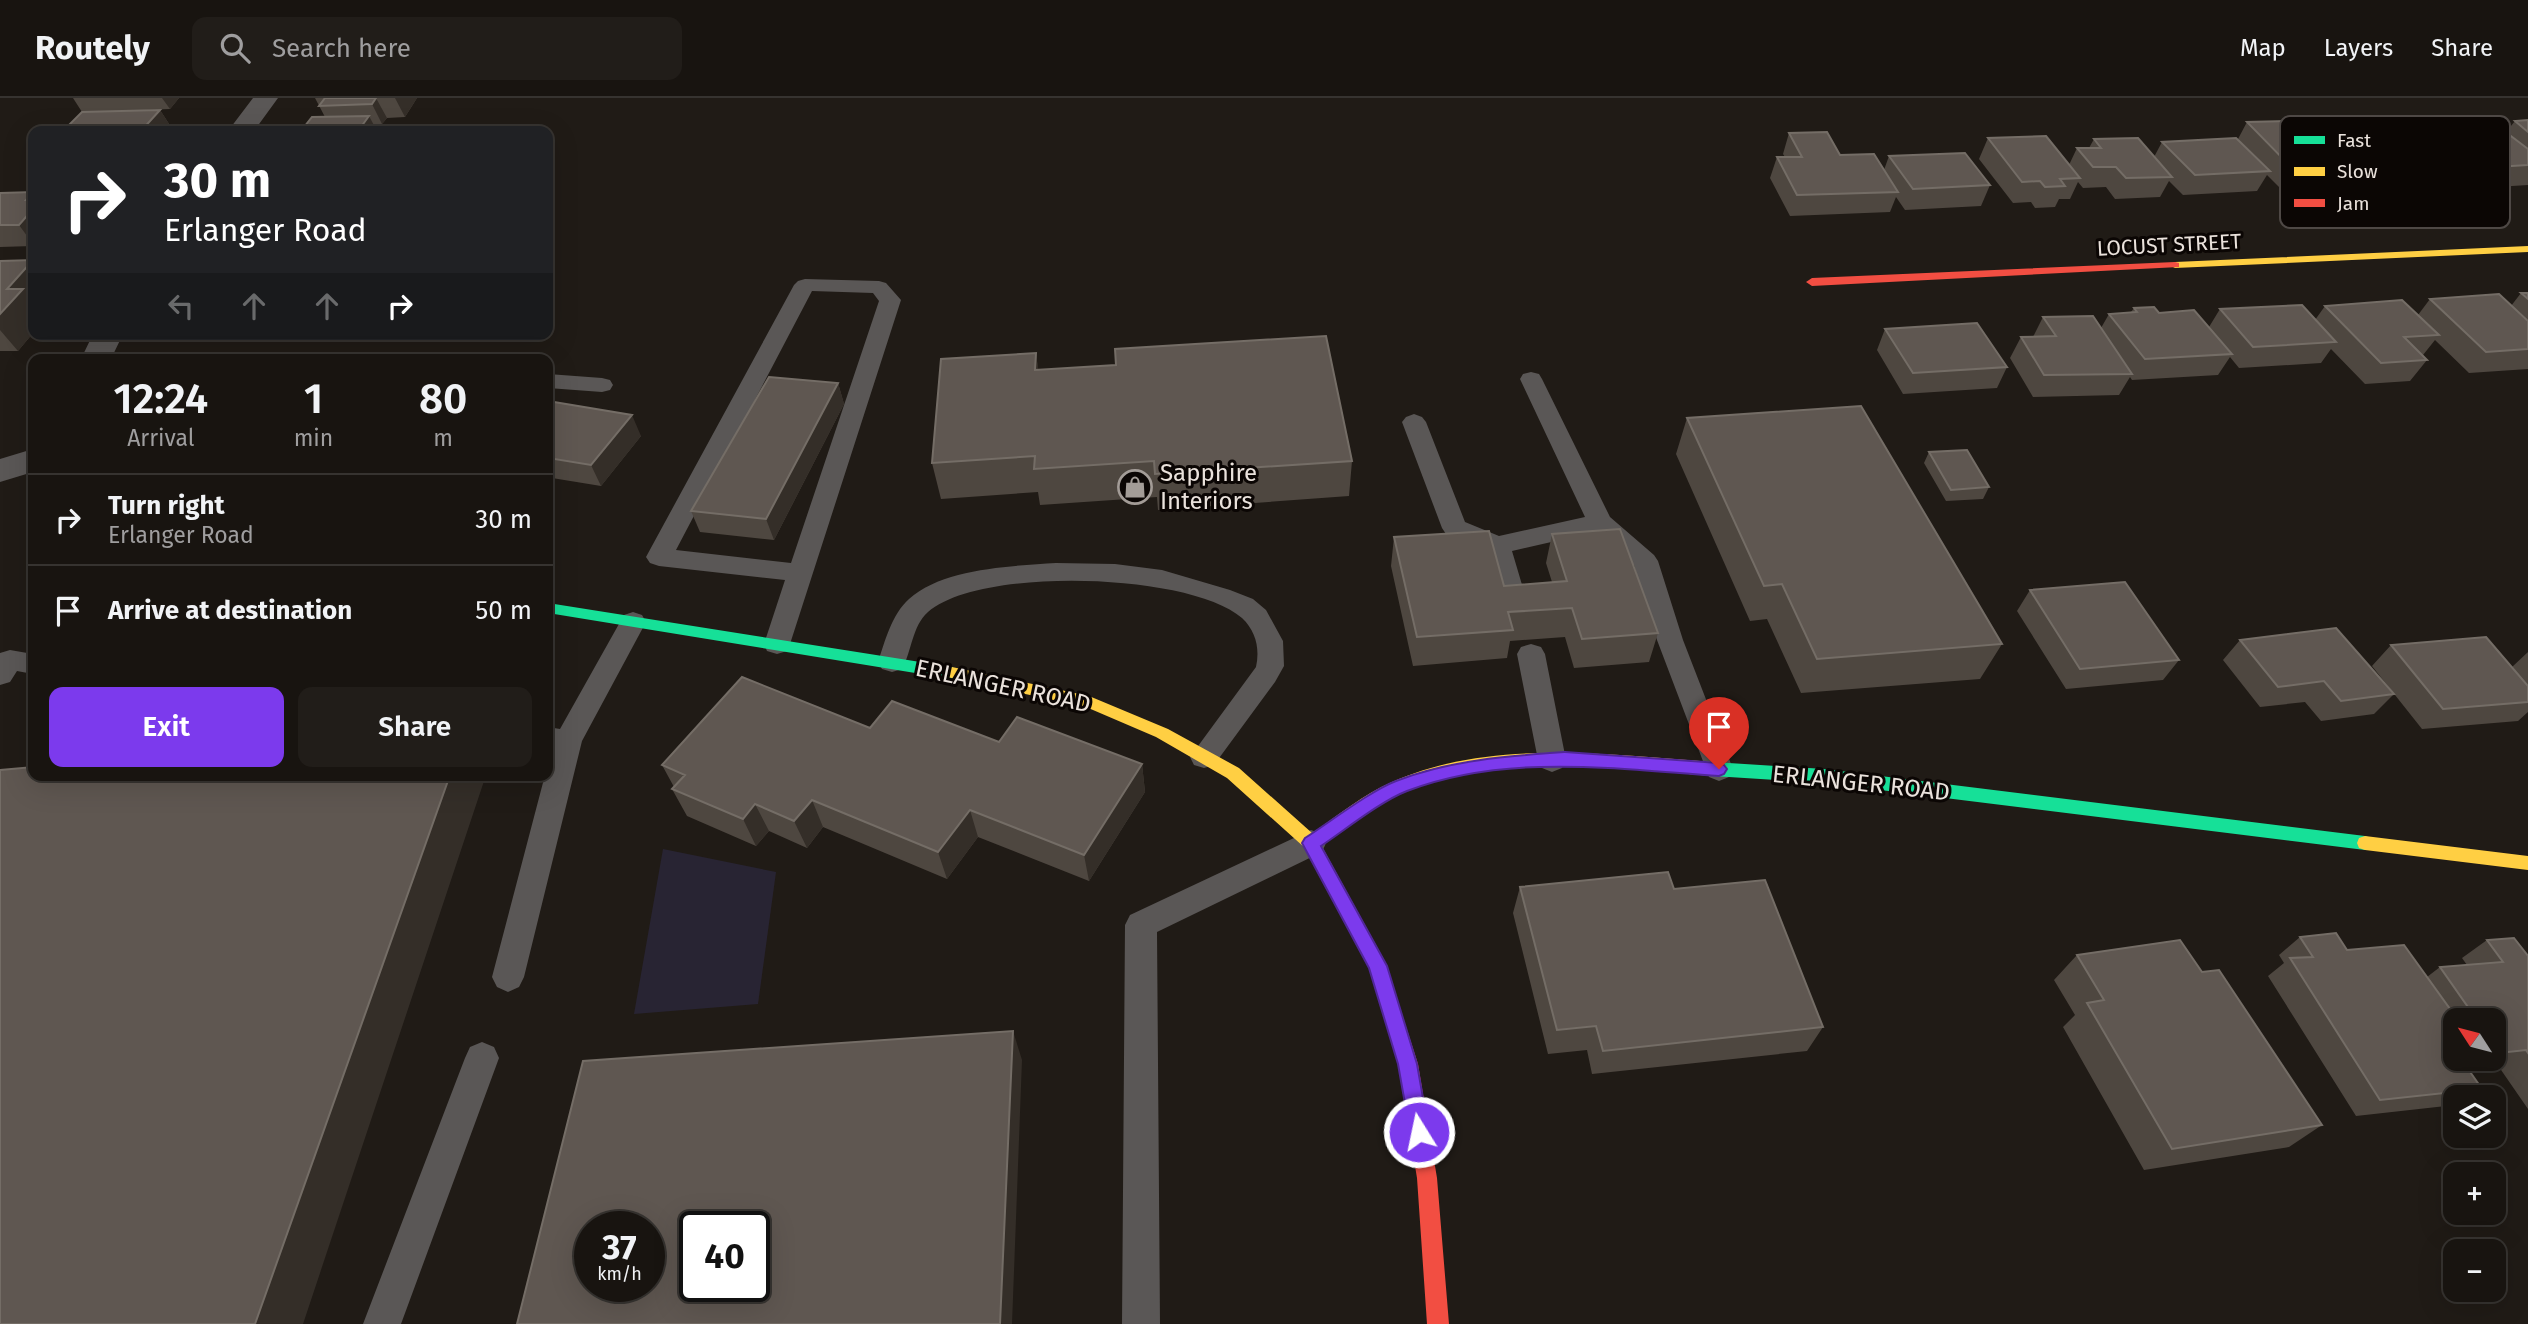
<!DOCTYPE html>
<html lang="en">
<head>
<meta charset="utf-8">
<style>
	body { margin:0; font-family:"Fira Sans",sans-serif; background:#211d19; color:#f1f3f6; height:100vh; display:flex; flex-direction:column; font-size:26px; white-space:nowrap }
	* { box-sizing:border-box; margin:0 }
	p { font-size:23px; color:#9f9e9f }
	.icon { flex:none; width:38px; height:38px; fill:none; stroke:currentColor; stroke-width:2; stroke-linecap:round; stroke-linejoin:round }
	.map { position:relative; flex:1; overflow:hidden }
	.details { position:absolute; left:28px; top:256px; width:525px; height:427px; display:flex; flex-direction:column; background:#181410; border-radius:14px; box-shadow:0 7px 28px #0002,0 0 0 2px #363330 }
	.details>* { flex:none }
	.hud { position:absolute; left:28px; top:28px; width:525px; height:214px; border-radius:14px; box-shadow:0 7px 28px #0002,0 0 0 2px #363330; background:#202124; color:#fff; overflow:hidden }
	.needle { width:46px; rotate:306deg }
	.buttons { position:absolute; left:2443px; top:910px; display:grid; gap:14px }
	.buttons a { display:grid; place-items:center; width:63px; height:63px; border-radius:14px; background:#181410; box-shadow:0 7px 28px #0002,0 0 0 2px #363330; font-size:35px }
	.speed { position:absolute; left:574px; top:1113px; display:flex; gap:14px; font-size:35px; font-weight:700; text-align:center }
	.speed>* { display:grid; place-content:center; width:91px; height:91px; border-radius:50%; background:#181410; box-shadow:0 7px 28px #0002,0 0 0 2px #363330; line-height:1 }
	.speed small { font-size:18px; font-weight:400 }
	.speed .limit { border:4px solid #111; border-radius:10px; background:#fff; color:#111 }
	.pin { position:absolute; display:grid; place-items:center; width:60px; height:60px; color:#fff; margin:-72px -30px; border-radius:50% 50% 50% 0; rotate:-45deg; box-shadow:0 0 7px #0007 }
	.pin .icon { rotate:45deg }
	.me { position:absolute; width:77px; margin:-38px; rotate:350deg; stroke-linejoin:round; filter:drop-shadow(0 0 5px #0008) }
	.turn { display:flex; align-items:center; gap:24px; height:147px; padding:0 21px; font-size:32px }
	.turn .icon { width:91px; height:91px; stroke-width:2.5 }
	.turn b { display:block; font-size:49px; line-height:60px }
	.lanes { display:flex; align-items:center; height:66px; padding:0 21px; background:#0003; justify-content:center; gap:35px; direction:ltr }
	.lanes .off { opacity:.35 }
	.eta { display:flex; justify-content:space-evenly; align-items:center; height:119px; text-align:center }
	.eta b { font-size:42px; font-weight:600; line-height:49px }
	.action { display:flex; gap:14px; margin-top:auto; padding:14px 21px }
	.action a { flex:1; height:80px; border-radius:14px; background:#7c3aed; color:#fff; font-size:28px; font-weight:600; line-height:80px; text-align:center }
	.action a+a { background:#211d19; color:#f1f3f6 }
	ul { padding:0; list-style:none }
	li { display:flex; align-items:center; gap:21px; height:91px; padding:0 21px; border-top:2px solid #363330 }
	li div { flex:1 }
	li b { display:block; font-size:26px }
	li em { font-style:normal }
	header { display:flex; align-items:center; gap:42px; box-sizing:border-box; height:98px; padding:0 35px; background:#181410; border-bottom:2px solid #363330 }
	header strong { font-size:33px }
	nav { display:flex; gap:38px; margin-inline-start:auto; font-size:24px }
	.search { width:490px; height:63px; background:#211d19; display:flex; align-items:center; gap:18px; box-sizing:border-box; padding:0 24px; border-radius:14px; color:#9f9e9f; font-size:26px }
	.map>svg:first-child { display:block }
</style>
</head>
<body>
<header>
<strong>Routely</strong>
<div class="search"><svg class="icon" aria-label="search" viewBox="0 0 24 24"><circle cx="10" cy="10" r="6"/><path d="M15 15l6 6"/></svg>Search here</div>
<nav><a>Map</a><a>Layers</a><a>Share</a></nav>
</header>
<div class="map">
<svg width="2528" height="1226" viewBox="0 0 2528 1226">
	<rect width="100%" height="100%" fill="#201b16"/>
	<path fill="#282433" d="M663,751L776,774L758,906L634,916Z"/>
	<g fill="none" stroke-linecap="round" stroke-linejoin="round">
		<path fill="#5a5756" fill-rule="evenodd" d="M805,181L879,183L886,185L901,202L790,546L787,553L777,556L767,553L764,546L785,482L659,468L650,465L646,459L794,187L798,183ZM812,193L873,195L879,203L791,465L676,452Z
			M1531,274L1539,276L1542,281L1610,419L1654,457L1658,463L1683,542L1733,671L1729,679L1719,683L1709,679L1657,542L1634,467L1595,434L1512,453L1528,507L1524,514L1515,517L1506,514L1502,507L1487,452L1446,436L1442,430L1402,324L1406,319L1414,316L1422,319L1426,324L1465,424L1499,438L1585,419L1520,281L1523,276Z
			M548,276L602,280L610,282L613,287L610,292L602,294L548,290Z
			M1056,465L1115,466L1162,472L1230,492L1253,501L1266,512L1283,543L1284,568L1275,584L1214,667L1204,670L1194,667L1190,659L1256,569C1260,551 1256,533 1242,520C1191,475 980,468 928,514C912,528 912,553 902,571L892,574L882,571L878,564C885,543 892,516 909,501C943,470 1012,468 1056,465Z
			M633,514L642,517L646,524L582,643L524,879L519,889L508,894L497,889L492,879L545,677H548L551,652L548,651V629L560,631L624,517Z
			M1531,546L1541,549L1545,556L1566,662L1562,670L1552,674L1542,670L1538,662L1517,556L1521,549Z
			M10,552L33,556V576L17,573L10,584L0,587V555Z
			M1311,732L1322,736L1326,745L1322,754L1157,834L1160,1226H1122L1125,827L1130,817Z
			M482,944L494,949L499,960L401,1226H363L465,960L470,949Z"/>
		<path fill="#5a5756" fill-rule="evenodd" d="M253,0H278L254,33H228Z
			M93,236H123L111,261H81Z
			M33,351V374L0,384V361Z"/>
		<path fill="#16e098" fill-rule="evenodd" d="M548,505L952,569L960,575L952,581L548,515Z
			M1713,664L1824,671L2365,738L2371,740L2373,745L2371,750L2365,752L1824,685L1713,678L1707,676L1705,671L1707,666Z"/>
		<path fill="#ffcf43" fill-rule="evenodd" d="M2528,148V154L2175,170L2169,167L2175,164Z
			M952,569L1089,598L1168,631L1239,670L1312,735C1338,718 1363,696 1392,684C1491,640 1609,657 1713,664L1719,666L1721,671L1719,676L1713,678C1613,670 1502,654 1406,692C1375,704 1348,729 1321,747L1384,862L1399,907L1397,913L1390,915L1383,913L1369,870L1305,750L1227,680L1156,639L1086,609L947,579L944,575Z
			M2365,738L2528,758V772L2365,752L2359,750L2357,745L2359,740Z"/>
		<path fill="#f24e42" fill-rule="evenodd" d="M2175,164L2179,165V169L1812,188L1806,184L1812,180Z
			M1390,899L1397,901L1399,907L1418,966L1437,1080L1449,1226H1427L1417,1080L1398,966L1381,907L1383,901Z"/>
	</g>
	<path fill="#4e4740" d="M73,0H179L170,11L93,14L160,12L173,32L172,33H63L82,14Z
		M315,0H417L405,19L387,20L382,26L373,27L377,33H301L325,19Z
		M2528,22V87L2464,91L2446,76L2437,89L2372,92L2356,78L2348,91L2283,93L2267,77L2257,93L2183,97L2169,83L2160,99L2115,101L2106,89L2083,90L2078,84L2070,101H2059L2055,109L2035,110L2031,104L2013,105L1979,61L1988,40L2069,67L2077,50H2089L2094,41L2154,59L2162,44L2238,41L2247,24L2308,39L2341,51L2349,38L2428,48L2437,35L2506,34L2515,23Z
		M1789,35L1840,57L1884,72L1889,58L1990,87L1981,108L1905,112L1896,99L1890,114L1790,118L1770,80L1777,59H1785L1783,56Z
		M33,94V148L0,149V95Z
		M0,163H33V235L18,253H0Z
		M2521,195H2528V271L2469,275L2435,242L2423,257L2427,262L2410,283L2365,286L2331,251L2321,265L2239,270L2230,259L2218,277L2132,282L2130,279L2119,297L2033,299L2010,260L2021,239H2033L2043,219L2101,230L2109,216L2131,214L2134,210L2159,215L2209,229L2220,211L2315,222L2325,208L2418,217L2430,201L2511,208Z
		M1885,231L2007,269L1997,290L1903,296L1877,252Z
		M1036,255L1038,272L1352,363L1349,398L1158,412L1157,399L1040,407L1038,394L941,401L932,365Z
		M838,285L844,306L774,442L700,434L691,413Z
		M548,303L641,338L601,388L552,380L548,385Z
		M1687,320L2002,546L1980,581L1801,595L1767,521L1750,523L1676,356Z
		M1929,354L1989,389L1983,401L1946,403L1924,365Z
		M1552,436L1658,535L1649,564L1574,570L1565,539L1510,543L1507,560L1413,568L1391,468L1394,439L1504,488L1552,484L1546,465Z
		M2030,492L2179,562L2163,582L2066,591L2017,513Z
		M2240,542L2394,596L2374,616L2321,623L2305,604L2260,609L2223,562Z
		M2391,547L2512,569L2528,554V614L2518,623L2422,631L2372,568Z
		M870,630L999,644L1142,666L1145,694L1089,783L978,739L947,781L823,729L807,750L769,733L756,748L687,718L672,691L674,689L662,667Z
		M1520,789L1674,791L1823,929L1807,953L1592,976L1587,952L1548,956L1513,815Z
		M2300,839L2347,852L2427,879L2440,869L2467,867L2462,860L2487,842L2528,858V1011L2499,969L2472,972L2465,961H2494V922H2455V961L2482,991L2468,999H2455V1007L2356,1018L2268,878L2284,865L2279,857Z
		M2077,857L2202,874L2322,1027L2289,1049L2144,1072L2063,929L2075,917L2054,882Z"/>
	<path fill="#342e28" d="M162,0H179L170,11Z
		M376,0L387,20L382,26L372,6Z
		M395,0H417L405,19Z
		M160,12L173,32L172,33H141Z
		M369,18L377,33H358Z
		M33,94V146L19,127L26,102Z
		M33,162V235L18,253L0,232V216L7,191Z
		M1036,255L1041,290L1035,272Z
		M838,285L844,306L774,442L766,421Z
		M632,317L641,338L601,388L591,367Z
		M548,372L552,380L548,385Z
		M1142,666L1145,694L1089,783L1084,757Z
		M450,677H486L303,1226H255Z
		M812,702L823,729L807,750L794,723Z
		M755,706L769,733L756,748L743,721Z
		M970,712L978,739L947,781L938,754Z
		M1013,933L1022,962L1012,1226H1000Z"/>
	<path fill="#5f5751" stroke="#746d66" stroke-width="2" fill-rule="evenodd" d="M325,0H376L372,6L319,8Z
		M160,12L141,33H63L82,14Z
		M369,18L358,33H301L312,19Z
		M2528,22V34L2515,23Z
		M2291,23L2308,39H2328L2361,71L2295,73L2247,24Z
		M2503,32L2528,51V67L2479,70L2437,35Z
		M1827,34L1840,57L1874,56L1898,94L1797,97L1777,59H1802L1789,35Z
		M2046,38L2080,80L2060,81L2065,88L2045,89L2040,83L2022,84L1988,40Z
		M2138,40L2172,79L2126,80L2116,69H2093L2077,50H2101L2094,41Z
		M2236,40L2270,73L2195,77L2162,44Z
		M1965,55L1990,87L1913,91L1889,58Z
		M33,94L26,102H33V111L19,127H0V95Z
		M33,162L7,191H23L0,216V163Z
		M2521,195H2528V201Z
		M2499,196L2528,223V251L2486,254L2430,201Z
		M2402,202L2439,237L2404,239L2427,262L2381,265L2325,208Z
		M2302,207L2336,244L2253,249L2220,211Z
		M2154,209L2159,215L2194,212L2232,256L2145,261L2109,216L2137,214L2134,210Z
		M2093,218L2132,276L2044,277L2021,239L2056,238L2043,219Z
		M1977,225L2007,269L1913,275L1885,231Z
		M1326,238L1352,363L1155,376L1154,363L1034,371L1035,358L932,365L941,261L1036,255L1035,272L1116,267L1115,251Z
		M769,279L838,285L766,421L691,413Z
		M548,303L632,317L591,367L548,360Z
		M1861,308L2002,546L1817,561L1782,486L1764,488L1687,320Z
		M1967,352L1989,389L1951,392L1929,354Z
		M1620,431L1658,535L1582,541L1572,510L1508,514L1513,532L1417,539L1394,439L1489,433L1504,488L1567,483L1552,436Z
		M2125,484L2179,562L2080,571L2030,492Z
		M2336,530L2394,596L2341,603L2324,583L2278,589L2240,542Z
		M2486,539L2528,588V604L2443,611L2391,547Z
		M742,579L870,630L892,603L999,644L1017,619L1142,666L1084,757L970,712L938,754L812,702L794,723L755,706L743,721L672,691L685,677L662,667Z
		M33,669V677H450L255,1226H0V672Z
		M1668,774L1674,791L1765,782L1823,929L1603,953L1596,928L1557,932L1520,789Z
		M2336,835L2347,852L2404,847L2458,922H2455V945L2450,946L2455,953V961H2461L2482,991L2380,1002L2290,860L2313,859L2300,839Z
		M2514,840L2528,858V955L2526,952L2499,955L2494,947V922H2477L2440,869L2503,864L2487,842Z
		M2180,842L2202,874L2219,872L2322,1027L2172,1051L2087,905L2104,902L2077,857Z
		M1013,933L1000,1226H517L583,963ZM590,1129H649V1188H590ZM695,1129H754V1188H695Z"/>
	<path fill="#7c3aed" stroke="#51269a" stroke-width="2" d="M1565,654L1719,665L1724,667L1727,671L1724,676L1719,678C1616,671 1506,655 1407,693C1381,703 1345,732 1321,748L1387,868L1417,966L1429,1034L1426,1041L1419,1044L1412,1041L1410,1034L1398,966L1369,870L1302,745L1305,740C1330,724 1370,693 1396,683C1450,662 1508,658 1565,654Z"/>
	<defs>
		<g id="shop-ring" transform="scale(1.75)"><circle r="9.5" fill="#0b0604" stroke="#a39c97" stroke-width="1.5"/><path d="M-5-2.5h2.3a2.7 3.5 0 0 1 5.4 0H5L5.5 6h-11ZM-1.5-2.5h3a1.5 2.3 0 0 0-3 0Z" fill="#a39c97"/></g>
	</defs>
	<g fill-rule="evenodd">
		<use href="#shop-ring" x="1135" y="389"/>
	</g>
	<g text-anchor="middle" stroke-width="6" stroke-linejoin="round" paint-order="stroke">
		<g font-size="21" fill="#eae2dc" stroke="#0b0604">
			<text transform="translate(2169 147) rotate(-3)" y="7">LOCUST STREET</text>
		</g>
		<g font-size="24" fill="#eae2dc" stroke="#0b0604" text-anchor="start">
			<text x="1160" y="383">Sapphire<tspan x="1160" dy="28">Interiors</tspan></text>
		</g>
		<g font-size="24" fill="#eae2dc" stroke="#0b0604">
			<text transform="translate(1003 588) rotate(12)" y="8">ERLANGER ROAD</text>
			<text transform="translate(1861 685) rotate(6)" y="8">ERLANGER ROAD</text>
		</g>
	</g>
	<rect x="2280" y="18" width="230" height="112" rx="10" fill="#0b0604" stroke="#4e4845" stroke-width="2"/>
	<rect x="2294" y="38" width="31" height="8" fill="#16e098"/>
	<rect x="2294" y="69" width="31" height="9" fill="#ffcf43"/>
	<rect x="2294" y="101" width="31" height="8" fill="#f24e42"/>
	<g font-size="19" fill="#eae2dc">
		<text x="2337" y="49">Fast</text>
		<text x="2337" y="80">Slow</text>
		<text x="2337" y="112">Jam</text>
	</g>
</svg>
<div class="buttons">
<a><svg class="needle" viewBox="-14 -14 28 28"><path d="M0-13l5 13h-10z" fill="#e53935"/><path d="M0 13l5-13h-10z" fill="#9f9e9f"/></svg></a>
<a><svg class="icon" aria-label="layers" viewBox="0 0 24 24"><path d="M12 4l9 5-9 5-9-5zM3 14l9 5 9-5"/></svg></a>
<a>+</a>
<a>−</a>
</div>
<div class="speed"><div>37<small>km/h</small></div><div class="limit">40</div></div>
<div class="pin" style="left:1719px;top:671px;background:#d93025"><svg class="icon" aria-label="arrive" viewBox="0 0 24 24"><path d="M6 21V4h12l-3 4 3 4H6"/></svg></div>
<svg class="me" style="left:1419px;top:1034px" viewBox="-20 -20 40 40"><circle r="17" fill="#7c3aed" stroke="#fff" stroke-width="3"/><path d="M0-11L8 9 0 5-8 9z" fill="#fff"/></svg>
<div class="hud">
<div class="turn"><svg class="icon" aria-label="right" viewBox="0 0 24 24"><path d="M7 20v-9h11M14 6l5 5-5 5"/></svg><div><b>30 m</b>Erlanger Road</div></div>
<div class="lanes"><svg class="icon off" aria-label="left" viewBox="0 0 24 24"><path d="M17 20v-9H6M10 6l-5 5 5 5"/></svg><svg class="icon off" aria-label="ahead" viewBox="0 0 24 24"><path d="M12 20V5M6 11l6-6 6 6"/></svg><svg class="icon off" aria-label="ahead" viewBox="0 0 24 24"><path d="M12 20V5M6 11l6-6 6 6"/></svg><svg class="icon" aria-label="right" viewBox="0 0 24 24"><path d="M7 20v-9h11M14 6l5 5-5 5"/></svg></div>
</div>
<section class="details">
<div class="eta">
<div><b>12:24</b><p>Arrival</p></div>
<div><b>1</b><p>min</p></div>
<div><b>80</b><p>m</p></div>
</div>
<ul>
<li><svg class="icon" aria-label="right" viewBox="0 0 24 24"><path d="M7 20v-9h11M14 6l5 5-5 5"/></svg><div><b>Turn right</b><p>Erlanger Road</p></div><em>30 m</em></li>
<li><svg class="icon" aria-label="arrive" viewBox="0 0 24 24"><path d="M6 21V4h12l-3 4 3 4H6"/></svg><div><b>Arrive at destination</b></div><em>50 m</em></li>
</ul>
<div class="action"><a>Exit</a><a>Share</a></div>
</section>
</div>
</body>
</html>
